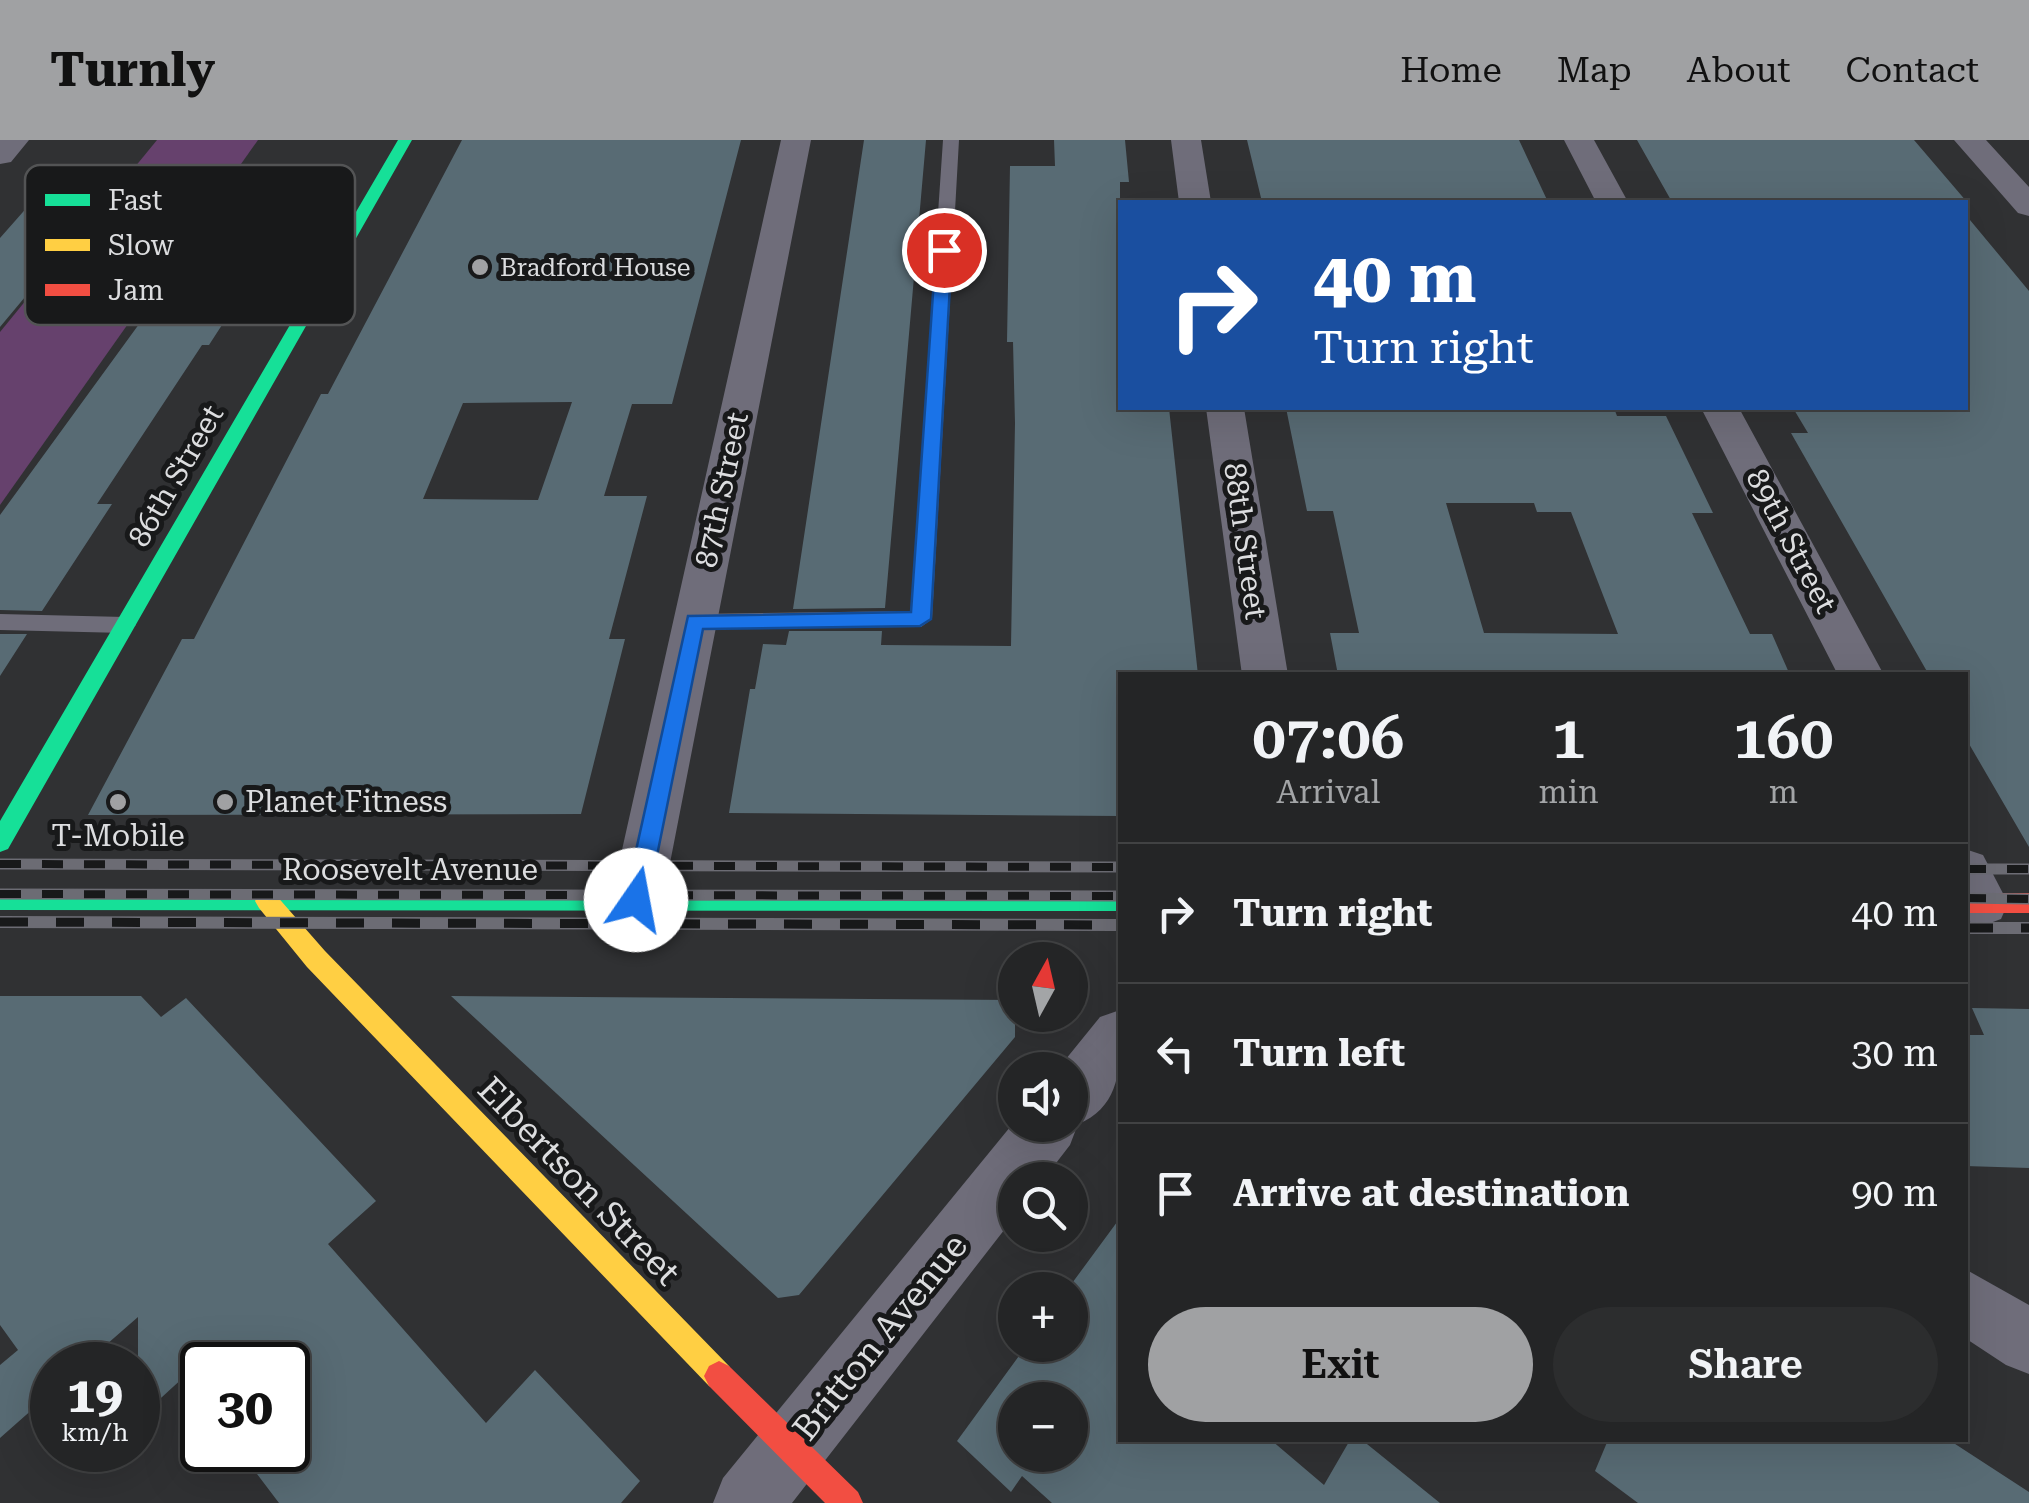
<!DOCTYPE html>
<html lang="en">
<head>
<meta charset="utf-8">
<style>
	body { margin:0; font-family:"Roboto Serif",serif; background:#2c2d2e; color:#f1f3f6; height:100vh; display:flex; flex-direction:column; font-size:38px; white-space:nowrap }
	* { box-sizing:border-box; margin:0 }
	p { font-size:32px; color:#a3a5a7 }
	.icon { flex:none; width:55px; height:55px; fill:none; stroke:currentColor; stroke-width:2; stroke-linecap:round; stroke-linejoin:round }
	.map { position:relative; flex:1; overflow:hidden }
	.details { position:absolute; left:1118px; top:532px; width:850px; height:770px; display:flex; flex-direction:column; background:#242526; border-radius:0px; box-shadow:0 10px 40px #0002,0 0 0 2px #414243 }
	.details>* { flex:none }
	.guide { position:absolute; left:1118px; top:60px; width:850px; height:210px; border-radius:0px; box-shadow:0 10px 40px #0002,0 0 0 2px #414243; background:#1a4fa0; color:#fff; overflow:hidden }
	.needle { width:65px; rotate:8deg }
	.buttons { position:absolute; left:998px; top:802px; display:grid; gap:20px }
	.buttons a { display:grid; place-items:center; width:90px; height:90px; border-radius:50%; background:#242526; box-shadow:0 10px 40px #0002,0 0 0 2px #414243; font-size:50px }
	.speed { position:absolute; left:30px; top:1202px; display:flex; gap:20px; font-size:50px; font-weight:700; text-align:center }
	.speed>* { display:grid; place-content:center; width:130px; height:130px; border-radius:50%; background:#242526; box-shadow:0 10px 40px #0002,0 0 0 2px #414243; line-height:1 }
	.speed small { font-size:25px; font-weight:400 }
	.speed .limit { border:5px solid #111; border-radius:15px; background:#fff; color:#111 }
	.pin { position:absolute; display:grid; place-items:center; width:85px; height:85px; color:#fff; margin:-42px; border:5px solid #fff; border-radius:50%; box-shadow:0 2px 10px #0007 }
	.me { position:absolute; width:110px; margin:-55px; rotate:12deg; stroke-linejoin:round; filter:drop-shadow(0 0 8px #0008) }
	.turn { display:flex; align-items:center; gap:35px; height:210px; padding:0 30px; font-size:45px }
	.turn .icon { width:130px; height:130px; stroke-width:2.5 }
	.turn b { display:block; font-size:70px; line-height:85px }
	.eta { display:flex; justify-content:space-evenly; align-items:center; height:170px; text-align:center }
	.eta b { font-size:60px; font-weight:600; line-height:70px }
	.primary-button { display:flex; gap:20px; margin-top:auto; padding:20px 30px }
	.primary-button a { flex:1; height:115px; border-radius:60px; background:#a0a1a3; color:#111; font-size:40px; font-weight:600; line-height:115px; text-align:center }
	.primary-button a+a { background:#2c2d2e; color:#f1f3f6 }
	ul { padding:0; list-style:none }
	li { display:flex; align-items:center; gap:30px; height:140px; padding:0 30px; border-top:2px solid #414243 }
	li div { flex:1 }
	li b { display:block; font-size:38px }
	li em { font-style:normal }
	header { display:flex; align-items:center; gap:60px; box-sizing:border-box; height:140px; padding:0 50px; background:#a0a1a3; color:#111 }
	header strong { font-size:48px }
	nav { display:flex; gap:55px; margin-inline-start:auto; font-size:35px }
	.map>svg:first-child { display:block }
</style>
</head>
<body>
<header>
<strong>Turnly</strong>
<nav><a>Home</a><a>Map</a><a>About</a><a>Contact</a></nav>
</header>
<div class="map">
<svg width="2029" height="1363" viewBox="0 0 2029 1363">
	<rect width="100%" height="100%" fill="#303133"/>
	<path fill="#66416d" d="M157,0H258L0,365V192Z"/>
	<path fill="#586b74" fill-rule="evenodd" d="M462,0H741L672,264H632L604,356H647L609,499H625L581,674L88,675L182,499H194L321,254H328ZM572,262L538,360L423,359L463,263Z
		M864,0H926L885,468L793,469Z
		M1054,0H1125L1129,42H1120V268H1169L1198,535H1120V676L729,673L750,549H755L763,504L786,505L789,491H882L881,505L1011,506L1015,283L1013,202H1007L1010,26H1055Z
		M1247,0H1519L1548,62H1262Z
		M1637,0H1914L1967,62H1672Z
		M60,30H131L0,187V98Z
		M244,30H314L249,129L259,128L209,205H202L97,364H112L42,471L0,470V375L193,110H187Z
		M1965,74L2029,151V707L1965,597V535H1929L1791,293H1808L1793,268H1965Z
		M1286,268L1564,272L1562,268H1614L1617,276H1666L1713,373H1692L1750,494H1772L1790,535H1338L1330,493H1359L1333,371H1307ZM1446,363H1534L1537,372H1571L1618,494L1484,493Z
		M0,494H27L0,536Z
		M0,856H141L161,877L186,858L376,1061L328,1104L486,1283L535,1230L640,1341L621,1363H279L239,1310H288V1225H197L138,1279V1177L83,1225H52V1252L0,1298V1225L18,1210L0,1185Z
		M451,856L1015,860V897L799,1155L778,1158Z
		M1972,868L2029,869V1028L1965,1026V895H1984Z
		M1120,1078V1300H1271L1324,1345L1350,1300H1362L1440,1363H1052L1022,1336L1011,1352L957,1301L1027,1205H1070L1067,1150ZM1015,1260H1070V1315H1015Z
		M1608,1300H1949L2029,1352V1363H1638L1595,1331Z"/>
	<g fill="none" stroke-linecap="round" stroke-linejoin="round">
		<path fill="#6f6d7a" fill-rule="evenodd" d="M943,0H959L932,479L921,487L687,488L684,482L695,474L911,471Z
			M0,474L125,477L136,485L125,493L0,490Z"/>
		<path fill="#6f6d7a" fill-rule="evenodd" d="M0,0H29L11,22L0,24Z
			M781,0H811L663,759L655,775L637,782L619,775L611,759Z
			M1171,0H1201L1211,62H1179Z
			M1564,0H1594L1628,62H1596Z
			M1954,0H1986L2029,47V76L2018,73Z
			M1206,268H1244L1288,535H1242Z
			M1701,268H1739L1884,535H1838Z
			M1965,709L1983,715L2008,763L2001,779L1982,786L1965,780Z
			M1120,870C1120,913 1127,964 1078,984L1070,1005L1043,1040H1015V1076L792,1363H713L723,1338L1015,981V985H1070V930H1057L1100,877Z
			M1965,1129L2029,1165V1234L2006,1225L1965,1198Z"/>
		<path fill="#16e098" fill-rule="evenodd" d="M398,0H412L8,709L0,712V681Z
			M0,750L1120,751V771L0,770Z"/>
		<path fill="#ffcf43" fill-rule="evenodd" d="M267,751L275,754L325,811L729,1226L734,1236L729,1246L719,1251L709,1246L307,827L259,768L255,761L259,754Z"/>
		<path fill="#f24e42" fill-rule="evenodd" d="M1965,753H2029V773H1965Z
			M719,1221L729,1226L858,1352L863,1363H825L709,1246L704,1236L709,1226Z"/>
		<g stroke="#6c6c74" stroke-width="11">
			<path id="rail-far1" d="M0,724L1120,727
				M1965,729H2029
				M0,754L1120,756
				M1965,758L2029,759"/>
		</g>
		<g stroke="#6c6c74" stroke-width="12">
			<path id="rail" d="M0,782L1120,785
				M1965,788H2029"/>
		</g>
		<use href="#rail-far1" stroke="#18191a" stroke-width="8" stroke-dasharray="21" stroke-linecap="butt"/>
		<use href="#rail" stroke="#18191a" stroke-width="9" stroke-dasharray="28" stroke-linecap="butt"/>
	</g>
	<path fill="#1a73e8" stroke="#114b97" stroke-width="2.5" d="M944,106L952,110L931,479L920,486L703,489L648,760L645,767L636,770L628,767L625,760L688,476L911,472L936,110Z"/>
	<g fill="#a0a1a3" stroke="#18191a" stroke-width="4">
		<circle cx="480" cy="127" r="10"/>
		<circle cx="118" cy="662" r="10"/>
		<circle cx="225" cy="662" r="10"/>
	</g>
	<g text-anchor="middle" stroke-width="10" stroke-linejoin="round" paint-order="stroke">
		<g font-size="25" fill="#dcdddf" stroke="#18191a" text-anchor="start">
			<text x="500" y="136">Bradford House</text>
		</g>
		<g font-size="30" fill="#dcdddf" stroke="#18191a">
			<text transform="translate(176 336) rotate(-60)" y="10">86th Street</text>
			<text transform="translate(722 350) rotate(-78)" y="10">87th Street</text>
			<text transform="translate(1245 401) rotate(82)" y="10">88th Street</text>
			<text transform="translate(1791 401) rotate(62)" y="10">89th Street</text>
			<text x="410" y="740">Roosevelt Avenue</text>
		</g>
		<g font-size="30" fill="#dcdddf" stroke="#18191a" text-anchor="start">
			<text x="245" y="672">Planet Fitness</text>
			<text x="118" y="706" text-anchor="middle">T-Mobile</text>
		</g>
		<g font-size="35" fill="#dcdddf" stroke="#18191a">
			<text transform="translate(579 1041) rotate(46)" y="12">Elbertson Street</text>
			<text transform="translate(880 1197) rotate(-51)" y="12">Britton Avenue</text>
		</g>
	</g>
	<rect x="25" y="25" width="330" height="160" rx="15" fill="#18191a" stroke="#535455" stroke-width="2.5"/>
	<rect x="45" y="54" width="45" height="12" fill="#16e098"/>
	<rect x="45" y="99" width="45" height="12" fill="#ffcf43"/>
	<rect x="45" y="144" width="45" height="12" fill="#f24e42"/>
	<g font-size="28" fill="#dcdddf">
		<text x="108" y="70">Fast</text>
		<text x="108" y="115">Slow</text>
		<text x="108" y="160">Jam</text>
	</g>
</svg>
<div class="buttons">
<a><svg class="needle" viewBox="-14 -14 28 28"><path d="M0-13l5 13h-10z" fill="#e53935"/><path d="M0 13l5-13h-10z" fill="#a3a5a7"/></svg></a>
<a><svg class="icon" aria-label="sound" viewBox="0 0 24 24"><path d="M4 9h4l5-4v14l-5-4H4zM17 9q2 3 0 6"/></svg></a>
<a><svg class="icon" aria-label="search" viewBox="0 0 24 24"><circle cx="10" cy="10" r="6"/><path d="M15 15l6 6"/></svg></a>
<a>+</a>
<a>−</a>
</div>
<div class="speed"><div>19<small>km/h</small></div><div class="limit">30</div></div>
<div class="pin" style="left:944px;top:110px;background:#d93025"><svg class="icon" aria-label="arrive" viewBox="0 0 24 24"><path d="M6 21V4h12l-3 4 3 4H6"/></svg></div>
<svg class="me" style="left:636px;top:760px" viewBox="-20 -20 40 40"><circle r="19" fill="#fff"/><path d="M0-13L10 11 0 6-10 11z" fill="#1a73e8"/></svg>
<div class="guide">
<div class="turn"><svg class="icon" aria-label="right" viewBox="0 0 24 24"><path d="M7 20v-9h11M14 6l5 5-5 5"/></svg><div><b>40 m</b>Turn right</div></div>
</div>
<section class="details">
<div class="eta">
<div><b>07:06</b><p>Arrival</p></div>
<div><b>1</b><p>min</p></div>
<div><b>160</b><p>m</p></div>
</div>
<ul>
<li><svg class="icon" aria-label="right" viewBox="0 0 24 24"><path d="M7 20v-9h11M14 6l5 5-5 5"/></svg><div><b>Turn right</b></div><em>40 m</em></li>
<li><svg class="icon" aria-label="left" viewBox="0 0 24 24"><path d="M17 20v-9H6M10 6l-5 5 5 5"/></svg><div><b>Turn left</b></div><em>30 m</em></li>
<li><svg class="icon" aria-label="arrive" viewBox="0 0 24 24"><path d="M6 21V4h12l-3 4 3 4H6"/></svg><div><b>Arrive at destination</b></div><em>90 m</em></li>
</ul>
<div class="primary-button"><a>Exit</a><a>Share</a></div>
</section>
</div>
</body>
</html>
